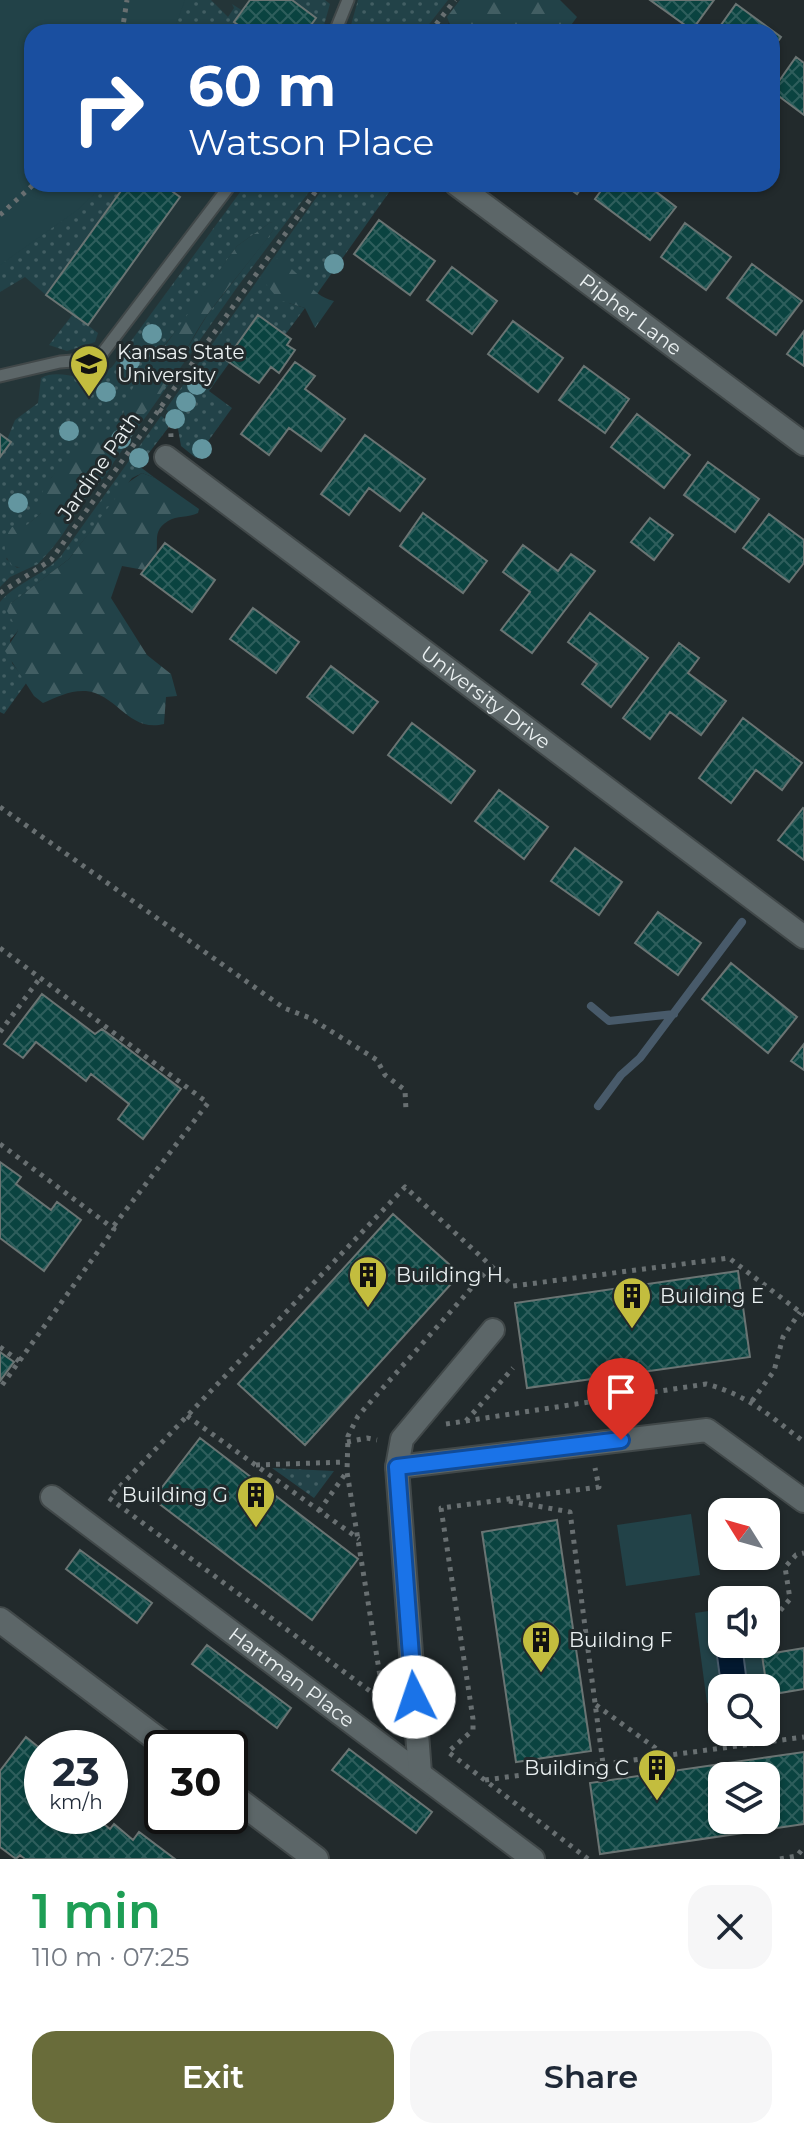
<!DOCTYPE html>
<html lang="en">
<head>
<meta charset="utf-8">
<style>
	body { margin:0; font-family:Montserrat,sans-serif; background:#f6f6f7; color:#1f2937; height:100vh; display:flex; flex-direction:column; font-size:30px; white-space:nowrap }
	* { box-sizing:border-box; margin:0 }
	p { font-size:26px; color:#747a83 }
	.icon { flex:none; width:44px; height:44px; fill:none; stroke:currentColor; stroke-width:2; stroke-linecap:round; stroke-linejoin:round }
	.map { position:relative; height:1859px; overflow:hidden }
	.sheet { display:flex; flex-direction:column; background:#fff; flex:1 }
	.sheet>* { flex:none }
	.hud { position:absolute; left:24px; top:24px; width:756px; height:168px; border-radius:24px; box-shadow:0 2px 6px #0004; background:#1a4fa0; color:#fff; overflow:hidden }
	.needle { width:52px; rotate:307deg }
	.fabs { position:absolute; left:708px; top:1498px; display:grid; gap:16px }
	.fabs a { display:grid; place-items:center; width:72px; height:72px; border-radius:16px; background:#fff; box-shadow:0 2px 6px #0004; font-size:40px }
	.speed { position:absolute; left:24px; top:1730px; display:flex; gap:16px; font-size:40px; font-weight:700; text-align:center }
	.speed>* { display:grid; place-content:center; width:104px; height:104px; border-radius:50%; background:#fff; box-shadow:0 2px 6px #0004; line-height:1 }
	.speed small { font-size:20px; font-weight:400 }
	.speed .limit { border:4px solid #111; border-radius:12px; background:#fff; color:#111 }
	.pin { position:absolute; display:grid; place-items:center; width:68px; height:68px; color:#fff; margin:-82px -34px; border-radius:50% 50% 50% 0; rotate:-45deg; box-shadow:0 0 8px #0007 }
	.pin .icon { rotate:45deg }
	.me { position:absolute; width:88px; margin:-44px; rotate:356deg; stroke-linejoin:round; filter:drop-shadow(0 0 6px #0008) }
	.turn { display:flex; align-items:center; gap:28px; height:168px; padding:0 32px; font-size:36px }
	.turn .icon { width:104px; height:104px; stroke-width:2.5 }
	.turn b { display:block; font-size:56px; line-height:68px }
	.round { display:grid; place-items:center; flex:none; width:84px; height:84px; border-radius:24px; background:#f6f6f7 }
	.overview { display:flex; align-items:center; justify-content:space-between; height:136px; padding:0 32px }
	h1 { font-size:48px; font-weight:600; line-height:60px; color:#1e9e55 }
	.primary-button { display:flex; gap:16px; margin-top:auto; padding:16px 32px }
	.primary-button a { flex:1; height:92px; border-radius:24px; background:#696c3a; color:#fff; font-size:32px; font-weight:600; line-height:92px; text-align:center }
	.primary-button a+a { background:#f6f6f7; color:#1f2937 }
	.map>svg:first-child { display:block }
</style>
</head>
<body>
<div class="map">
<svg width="804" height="1859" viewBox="0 0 804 1859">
	<defs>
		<pattern id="green-dots" width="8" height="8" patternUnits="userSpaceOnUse" patternTransform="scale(2)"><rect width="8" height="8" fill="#224248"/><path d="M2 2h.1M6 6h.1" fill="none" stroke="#425e63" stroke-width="1.8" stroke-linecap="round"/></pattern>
		<pattern id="forest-firs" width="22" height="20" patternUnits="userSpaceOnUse" patternTransform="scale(2)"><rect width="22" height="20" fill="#224248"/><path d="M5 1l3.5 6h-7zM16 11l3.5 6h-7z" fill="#425e63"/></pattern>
		<pattern id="building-cross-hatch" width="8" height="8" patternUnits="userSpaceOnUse" patternTransform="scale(2)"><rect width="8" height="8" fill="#0a4340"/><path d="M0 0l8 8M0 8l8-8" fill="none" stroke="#2e5e5c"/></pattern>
	</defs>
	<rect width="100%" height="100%" fill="#222a2c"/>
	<path fill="#243538" d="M0,0H466L442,32H32V184H330L28,609L0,642Z"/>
	<path fill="url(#green-dots)" fill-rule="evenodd" d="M172,0H211L228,17L234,8L232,4L243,11L235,22L248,32H160Z
		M292,0H325L330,4L322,32H306L316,18Z
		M358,0H448L423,32H349Z
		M62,184H126L46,295L25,277L0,292V240Z
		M246,184H315L238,286L63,534L99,483L77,450L51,478L41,513L27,525L6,559L17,568L36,562L56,544L38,564L10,577L0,587V457L15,420L38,403L41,378C61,366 85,388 112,367ZM271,222L275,225L272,232L208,314L168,380L137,422L122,416L139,375L181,325L237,246Z
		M326,184H395L317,294L274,258L260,277L289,303L305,308L285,335L230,362L209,391L232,408L196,458L181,446L177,423L166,409Z
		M73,314L98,333L95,342L67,351L49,345Z
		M161,416L167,420L168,428L139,466L155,478L142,473L132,478L69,559L10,604L18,631L10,640L12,663L27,682L4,714L0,712V602C17,582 43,576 61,556Z
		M272,1468L334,1471L314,1498Z"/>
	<path fill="url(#forest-firs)" d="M460,0H560L577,17L566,32H453L447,17Z
		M271,222L276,224L272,232C252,259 230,284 210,311C184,345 165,406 127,427L123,408L139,375L167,343L237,246Z
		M274,257C298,267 310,296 334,301L315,328L305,308L279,300L260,277Z
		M98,431C105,437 117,446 115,456C113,471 95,486 86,498C71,518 44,579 11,565C2,552 3,539 12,527L27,525L41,513C41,507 41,499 42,493C47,479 85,436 98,431Z
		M142,473L155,478L199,509L198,513C188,518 177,515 168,521C152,531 159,541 156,555C155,559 147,567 144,570L122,566L111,598L147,655L171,674L177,696L166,697L164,724C129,733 117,694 86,691C70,690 57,697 43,703L34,696L5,651L18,631L7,611L10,604L69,559L126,484Z"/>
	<path fill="#224248" d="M0,0H185L173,32H32V184H105L76,211L0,265Z
		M691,1514L700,1575L626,1586L617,1525Z
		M722,1609V1644H760L768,1695L766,1688H722V1701L707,1703L695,1613Z"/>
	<path fill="#031930" stroke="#485a6a" stroke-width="2" d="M722,1625V1644H742L746,1675L720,1678L713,1626Z"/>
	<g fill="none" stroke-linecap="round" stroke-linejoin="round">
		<path stroke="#485a6a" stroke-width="8" d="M591,1006L609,1021L674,1014
			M598,1106L621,1075L640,1058L742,922"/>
	</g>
	<path fill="url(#building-cross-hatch)" stroke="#6a7473" stroke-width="2" fill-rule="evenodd" d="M292,0L316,18L306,32H248L234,22L250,0Z
		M650,0H714L692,30Z
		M736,4L781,37L772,50V32H716Z
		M796,57L804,63V115L772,91Z
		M126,184H162L180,197L88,325L46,295Z
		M563,184H584L577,194Z
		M606,184H646L676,207L650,240L595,199Z
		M379,220L435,261L410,295L354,254Z
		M685,223L731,257L706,290L661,257Z
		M752,264L802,301L776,335L727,298Z
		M452,267L497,301L472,334L427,300Z
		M258,315L291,339L287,345L295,350L279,373L271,367L259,383L226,360Z
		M513,321L563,358L538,392L488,354Z
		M804,331V366L787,354Z
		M295,362L315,376L305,389L345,419L321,451L289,428L269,455L241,434Z
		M584,366L629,399L605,433L559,400Z
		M637,414L690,455L664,488L611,447Z
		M0,434L11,442L0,457Z
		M365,435L425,479L400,511L369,488L349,515L321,494Z
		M708,462L759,499L735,532L684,495Z
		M423,513L487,561L463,593L400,546Z
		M769,514L804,540V563L789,582L743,548Z
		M650,518L673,535L654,560L631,542Z
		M165,543L215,580L192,612L141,574Z
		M523,545L558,571L571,554L595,571L532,653L501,630L530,592L503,572Z
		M253,608L299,642L276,673L230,639Z
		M590,613L648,658L611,707L582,684L597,664L568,642Z
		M679,643L699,658L688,673L726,701L701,735L670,712L650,739L623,718Z
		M331,666L378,702L353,733L307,697Z
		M743,718L802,763L782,790L756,770L731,803L699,778Z
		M412,723L475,771L451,803L388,755Z
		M499,790L548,827L524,859L475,821Z
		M803,808L804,809V860L778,840Z
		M575,848L622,882L599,915L551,881Z
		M658,912L701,943L678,975L635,943Z
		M731,963L797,1017L768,1053L702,999Z
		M42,994L95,1034L102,1029L181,1089L143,1139L118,1119L129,1104L91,1074L86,1081L36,1042L23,1058L4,1044Z
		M804,1044V1070L791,1061Z
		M0,1162L21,1177L16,1184L51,1210L57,1202L81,1220L44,1271L0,1238Z
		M393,1214L460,1274L305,1445L238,1384Z
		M738,1271L750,1357L527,1388L515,1303Z
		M0,1352L14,1362L0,1381Z
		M200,1438L358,1559L312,1620L153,1499Z
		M557,1520L591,1751L516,1762L482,1532Z
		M80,1550L152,1603L137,1623L66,1569Z
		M207,1645L291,1708L277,1728L192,1664Z
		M804,1648V1689L768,1695L762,1655Z
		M26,1737L42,1750V1816H94L110,1829L114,1824L133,1840L139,1832L175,1859H25L20,1855L16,1859L0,1847V1771Z
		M349,1749L432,1812L416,1833L332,1770Z
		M804,1752V1824L600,1854L590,1783ZM722,1776H766V1820H722Z"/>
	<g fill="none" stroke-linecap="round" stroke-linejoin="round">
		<g stroke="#414849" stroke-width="15">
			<path id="lane" d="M335,32L348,0
				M0,376L60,362L98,359L231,184"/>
		</g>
		<g stroke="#414849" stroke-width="26">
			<g id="street">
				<path id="s1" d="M456,184L804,444"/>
				<path id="s2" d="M166,457L804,937"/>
				<path d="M397,1467L707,1430L804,1501"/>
				<path id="s3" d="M52,1497L533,1859"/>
				<path d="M420,1773L397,1467L402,1439L493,1330"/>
			</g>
		</g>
		<g stroke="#414849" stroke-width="28">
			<path id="secondary" d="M0,1620L169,1748
				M230,1794L316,1859"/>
		</g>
		<path stroke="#686f71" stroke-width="5" stroke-dasharray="4 6" stroke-linecap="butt" d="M122,32L127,0
			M430,32L455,0
			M0,215L34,184
			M159,409L170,417L171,437
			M0,593L51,560L321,184
			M0,807L284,1008L310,1018L377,1060L385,1075L405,1090L406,1111
			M0,948L208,1103L112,1228
			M0,1032L40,978
			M0,1144L114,1229L0,1388
			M491,1266L358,1416L348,1436L347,1472L380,1676L374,1694L109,1498L405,1187L513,1286L729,1258L804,1315
			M0,1347L19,1361
			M752,1401L774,1371L783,1337L800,1312
			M187,1416L359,1539
			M466,1421L513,1368
			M446,1424L706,1384C748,1395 770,1416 804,1442
			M347,1442L367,1438L377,1440
			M256,1465L346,1462
			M509,1501L570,1512L603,1764
			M319,1511L346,1473
			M766,1636L769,1624L790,1599L785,1567L796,1555L804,1553
			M596,1705L665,1755
			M485,1780L804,1737
			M588,1859L448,1752L473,1730V1719L441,1508L599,1487L595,1468
			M780,1859L797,1856L804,1847"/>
		<use href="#lane" stroke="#5c6668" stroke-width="11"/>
		<use href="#street" stroke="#5c6668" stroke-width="22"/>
		<use href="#secondary" stroke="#5c6668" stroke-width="24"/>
	</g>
	<g fill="#6396a0">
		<circle cx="334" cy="264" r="10"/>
		<circle cx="152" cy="334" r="10"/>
		<circle cx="130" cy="361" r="10"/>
		<circle cx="197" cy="385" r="10"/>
		<circle cx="106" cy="392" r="10"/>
		<circle cx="186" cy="402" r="10"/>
		<circle cx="175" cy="419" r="10"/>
		<circle cx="69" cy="431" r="10"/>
		<circle cx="121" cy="439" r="10"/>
		<circle cx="202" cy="449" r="10"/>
		<circle cx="139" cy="458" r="10"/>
		<circle cx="18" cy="503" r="10"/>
	</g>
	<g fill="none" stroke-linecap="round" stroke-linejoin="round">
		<g stroke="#114b97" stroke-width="20">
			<path id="route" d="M414,1697L397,1467L621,1440"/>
		</g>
		<use href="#route" stroke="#1a73e8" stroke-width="14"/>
	</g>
	<defs>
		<g id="university-pin" transform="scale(2)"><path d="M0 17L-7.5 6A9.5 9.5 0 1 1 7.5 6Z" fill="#c3bd3e" stroke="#222a2c"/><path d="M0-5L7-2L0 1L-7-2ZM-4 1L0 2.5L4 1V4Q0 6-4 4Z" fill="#111"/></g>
		<g id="building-pin" transform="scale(2)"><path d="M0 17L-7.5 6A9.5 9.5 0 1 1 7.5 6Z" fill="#c3bd3e" stroke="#222a2c"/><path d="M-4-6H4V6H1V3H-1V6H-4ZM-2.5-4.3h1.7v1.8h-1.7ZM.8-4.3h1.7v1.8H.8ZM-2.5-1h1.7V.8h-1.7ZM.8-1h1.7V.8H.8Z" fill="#111"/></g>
	</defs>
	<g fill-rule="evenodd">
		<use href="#university-pin" x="89" y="364"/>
		<use href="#building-pin" x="368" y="1275"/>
		<use href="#building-pin" x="632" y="1296"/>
		<use href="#building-pin" x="256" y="1495"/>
		<use href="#building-pin" x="541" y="1640"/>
		<use href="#building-pin" x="657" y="1768"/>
	</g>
	<g text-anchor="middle" stroke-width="6" stroke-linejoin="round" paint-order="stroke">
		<g font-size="20" fill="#eaf0f1" stroke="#222a2c">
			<text dy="7" stroke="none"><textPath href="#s1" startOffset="218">Pipher Lane</textPath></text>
			<text transform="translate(99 466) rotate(-55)" y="7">Jardine Path</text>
			<text dy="7" stroke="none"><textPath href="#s2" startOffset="400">University Drive</textPath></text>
			<text dy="7" stroke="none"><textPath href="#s3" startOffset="300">Hartman Place</textPath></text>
		</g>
		<g font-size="20" fill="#eaf0f1" stroke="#222a2c" text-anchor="start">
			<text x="117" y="359">Kansas State<tspan x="117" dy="23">University</tspan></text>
			<text x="396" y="1282">Building H</text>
			<text x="660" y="1303">Building E</text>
			<text x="228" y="1502" text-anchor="end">Building G</text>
			<text x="569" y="1647">Building F</text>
			<text x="629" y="1775" text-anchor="end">Building C</text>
		</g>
	</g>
</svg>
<div class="fabs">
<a><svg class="needle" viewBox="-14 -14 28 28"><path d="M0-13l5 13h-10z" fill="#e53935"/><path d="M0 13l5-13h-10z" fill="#747a83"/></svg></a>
<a><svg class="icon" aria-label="sound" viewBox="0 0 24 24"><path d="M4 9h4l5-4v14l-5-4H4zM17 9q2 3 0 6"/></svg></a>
<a><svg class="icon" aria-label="search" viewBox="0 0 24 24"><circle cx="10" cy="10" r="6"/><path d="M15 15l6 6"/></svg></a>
<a><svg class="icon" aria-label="layers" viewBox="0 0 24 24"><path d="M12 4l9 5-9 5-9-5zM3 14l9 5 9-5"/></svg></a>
</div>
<div class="speed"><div>23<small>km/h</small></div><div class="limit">30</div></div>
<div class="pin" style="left:621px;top:1440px;background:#d93025"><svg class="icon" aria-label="arrive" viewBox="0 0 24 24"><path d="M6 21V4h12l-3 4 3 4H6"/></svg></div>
<svg class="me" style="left:414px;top:1697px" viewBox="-20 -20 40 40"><circle r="19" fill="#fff"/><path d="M0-13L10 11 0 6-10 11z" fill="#1a73e8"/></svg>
<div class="hud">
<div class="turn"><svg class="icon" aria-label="right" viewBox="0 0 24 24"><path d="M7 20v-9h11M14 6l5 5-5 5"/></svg><div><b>60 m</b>Watson Place</div></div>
</div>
</div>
<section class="sheet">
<div class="overview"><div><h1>1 min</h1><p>110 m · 07:25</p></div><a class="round"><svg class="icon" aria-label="close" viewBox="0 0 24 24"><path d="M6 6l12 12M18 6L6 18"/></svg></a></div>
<div class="primary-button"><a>Exit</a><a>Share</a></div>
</section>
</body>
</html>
